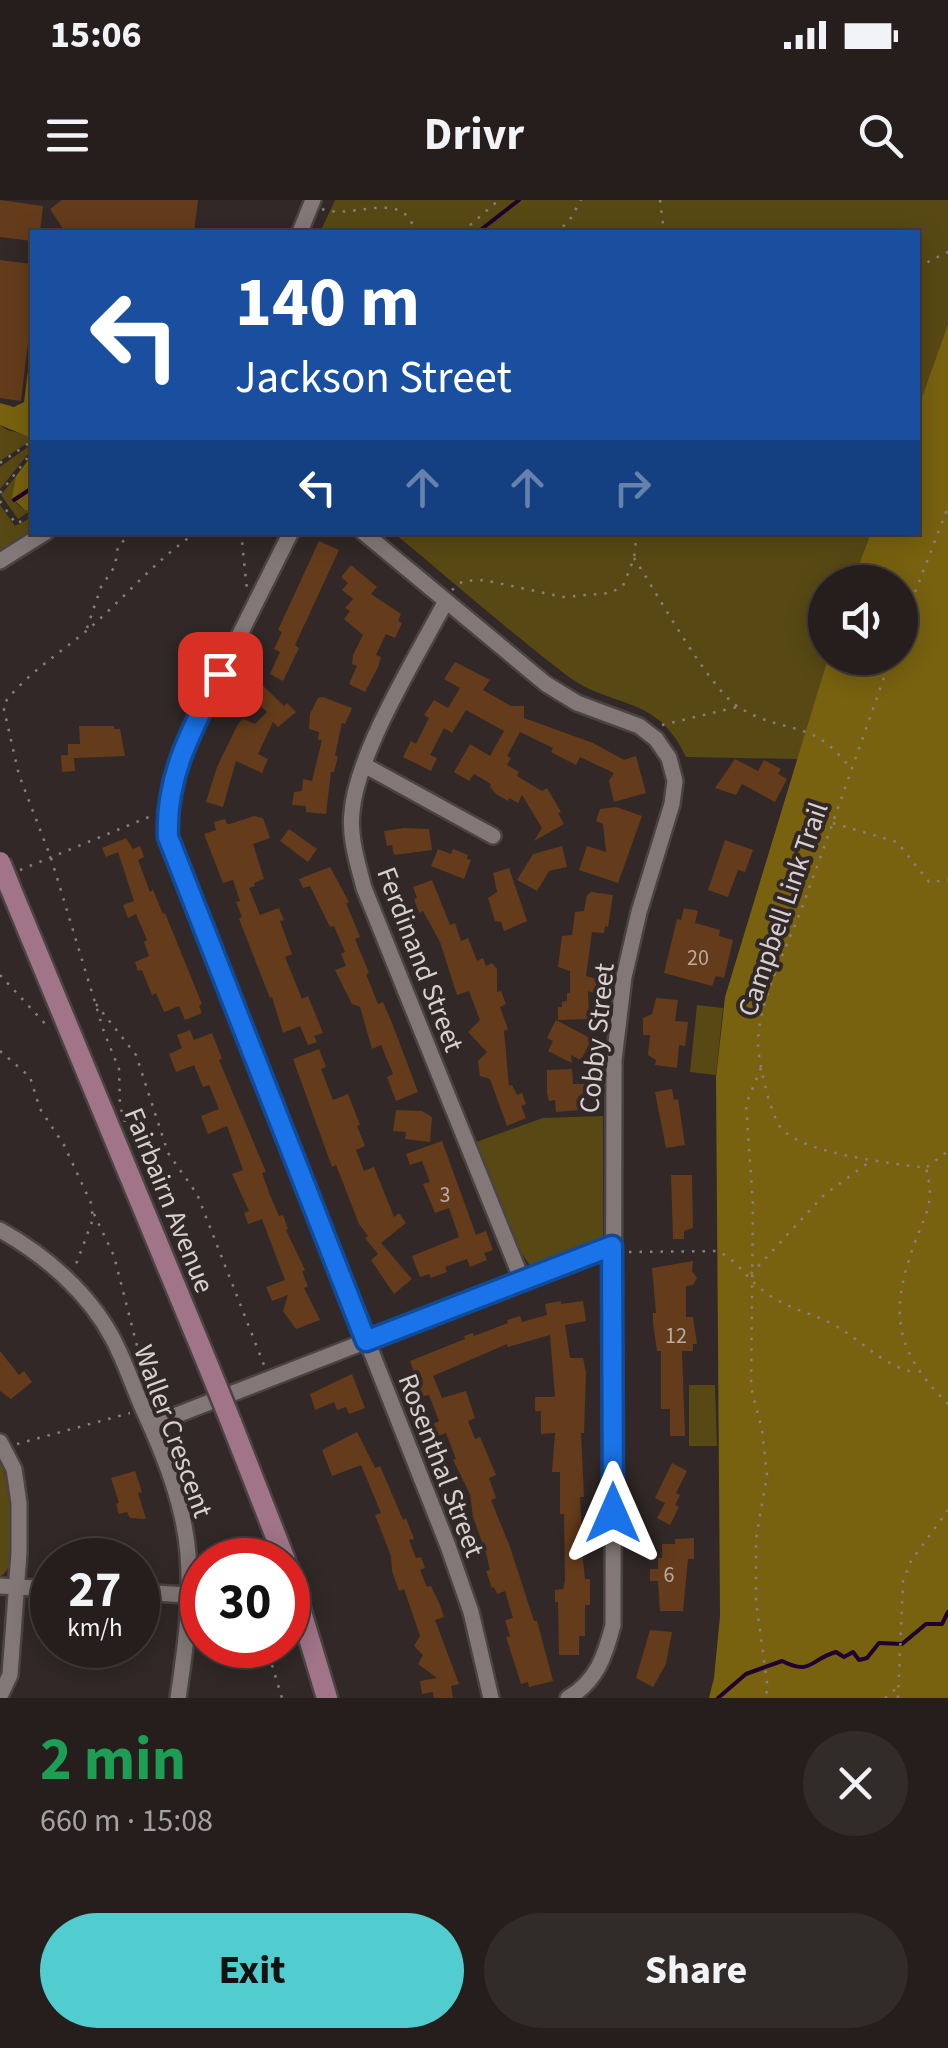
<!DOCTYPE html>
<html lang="en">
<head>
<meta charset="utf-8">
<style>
	body { margin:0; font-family:"Source Sans 3",sans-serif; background:#312b2a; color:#f1f3f6; height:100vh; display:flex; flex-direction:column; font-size:38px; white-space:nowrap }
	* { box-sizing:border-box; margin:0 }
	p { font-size:32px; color:#a3a2a4 }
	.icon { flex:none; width:55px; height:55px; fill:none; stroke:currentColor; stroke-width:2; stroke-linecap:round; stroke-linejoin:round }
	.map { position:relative; height:1498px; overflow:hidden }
	.drawer { display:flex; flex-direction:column; background:#251e1d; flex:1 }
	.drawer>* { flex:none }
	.top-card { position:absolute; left:30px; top:30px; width:890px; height:305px; border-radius:0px; box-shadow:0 5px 25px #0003,0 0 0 2px #423c3b; background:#1a4fa0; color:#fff; overflow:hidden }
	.tools { position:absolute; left:808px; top:365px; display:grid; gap:20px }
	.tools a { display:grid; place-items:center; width:110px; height:110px; border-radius:50%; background:#251e1d; box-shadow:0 5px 25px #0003,0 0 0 2px #423c3b; font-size:50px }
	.speed { position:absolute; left:30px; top:1338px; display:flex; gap:20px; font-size:50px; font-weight:700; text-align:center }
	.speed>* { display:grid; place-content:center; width:130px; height:130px; border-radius:50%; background:#251e1d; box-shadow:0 5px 25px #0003,0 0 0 2px #423c3b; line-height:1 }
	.speed small { font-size:25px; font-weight:400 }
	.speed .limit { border:15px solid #d22; background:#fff; color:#111 }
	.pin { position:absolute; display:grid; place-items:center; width:85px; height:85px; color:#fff; margin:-42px; border-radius:20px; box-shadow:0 5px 15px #0006 }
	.me { position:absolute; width:110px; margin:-55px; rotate:0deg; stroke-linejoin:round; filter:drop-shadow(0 0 8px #0008) }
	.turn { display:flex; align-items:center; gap:35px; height:210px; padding:0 40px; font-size:45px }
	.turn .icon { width:130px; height:130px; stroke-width:2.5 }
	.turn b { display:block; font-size:70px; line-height:85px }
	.lanes { display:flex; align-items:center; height:95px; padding:0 40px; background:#0003; justify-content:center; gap:50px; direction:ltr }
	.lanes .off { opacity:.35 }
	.round { display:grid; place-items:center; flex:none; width:105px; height:105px; border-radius:52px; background:#312b2a }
	.overview { display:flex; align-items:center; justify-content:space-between; height:170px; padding:0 40px }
	h1 { font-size:60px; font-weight:700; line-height:75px; color:#1e9e55 }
	.cta { display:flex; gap:20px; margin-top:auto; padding:20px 40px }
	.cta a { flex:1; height:115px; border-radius:60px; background:#52cdcf; color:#111; font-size:40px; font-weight:700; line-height:115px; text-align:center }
	.cta a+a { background:#312b2a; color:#f1f3f6 }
	.status { display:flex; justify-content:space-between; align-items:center; height:70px; padding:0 50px; background:#251e1d; direction:ltr }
	.status svg { height:28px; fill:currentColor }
	header { display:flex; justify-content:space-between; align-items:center; height:130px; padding:0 40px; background:#251e1d; font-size:45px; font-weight:700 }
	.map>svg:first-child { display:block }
</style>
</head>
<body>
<div class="status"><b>15:06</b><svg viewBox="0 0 49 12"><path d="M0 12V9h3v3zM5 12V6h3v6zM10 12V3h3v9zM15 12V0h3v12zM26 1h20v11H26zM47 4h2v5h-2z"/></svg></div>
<header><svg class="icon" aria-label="menu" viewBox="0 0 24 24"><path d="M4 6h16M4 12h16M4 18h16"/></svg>Drivr<svg class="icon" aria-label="search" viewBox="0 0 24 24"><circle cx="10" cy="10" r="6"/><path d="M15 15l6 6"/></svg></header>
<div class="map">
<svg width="948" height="1498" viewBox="0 0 948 1498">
	<rect width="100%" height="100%" fill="#312827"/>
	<path fill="#584914" d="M335,0H948V124L918,208V32H320Z
		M0,225L7,230L32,236V240L0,261Z
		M32,244V249L0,289V267Z
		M16,276V303L25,310H32L18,319L1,295Z
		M0,305L15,326L32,317V331L0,350Z
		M394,333H871L852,382H825V458H828L798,559L686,557C657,493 611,510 565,474C506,429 451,380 394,333Z
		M697,805L723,808L716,875L690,872Z
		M603,916V1037L597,1043L539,1065L529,1064L520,1051L476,942L543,918Z
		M689,1185H715L717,1246H689Z
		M0,1260C10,1286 27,1359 0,1377Z"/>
	<path fill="#786210" d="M948,124V1498H709L714,1478L720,1416L716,877L725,797L828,458H900V382H852L871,333L918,332V208Z
		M32,166V236L29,237L0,225V203L14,207L24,202L28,171Z
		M32,255V310H25L12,298L16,276Z"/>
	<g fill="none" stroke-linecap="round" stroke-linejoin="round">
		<path stroke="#20002e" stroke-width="4" d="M478,32L519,0
			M14,300L32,288
			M718,1498L746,1474L782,1461C812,1476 810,1459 836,1452L844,1457L853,1452L859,1460L867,1458L879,1443L902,1444L926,1424H942L948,1412"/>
	</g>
	<path fill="#643c1b" d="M0,0L43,6L40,32H32V41L0,37Z
		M62,0H198L194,32H65L50,9Z
		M0,60L32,64V108L21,201L0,198Z
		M319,341L339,350L295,445L299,448L283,481L270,474L280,452L274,449L282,432L278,430Z
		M351,365L377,387L371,394L401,414L398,421L402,423L395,438L386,434L376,455L381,457L378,467L365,492L349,484L357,466L352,464L353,455L363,435L344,419L350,411L345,408L353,399L342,390L348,383L341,377Z
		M455,462L490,480L483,490L511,506H524V518L593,543L624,560L636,556L646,593L614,602L609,581L614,573L580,557L576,565L551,552L553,548L520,532L507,556L511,558L507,565L519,572L517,576L542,591L547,588L561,612L558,613L564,624L534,641L542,628L522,595L518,603L509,598L508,601L496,594L490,587L491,584L474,574L469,581L454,572L470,544L490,556L504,531L466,510L452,533L444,528L430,555L437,558L431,571L403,557L411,541L416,544L429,518L424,515L434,500L448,508L460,488L444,479Z
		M259,482L284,506L287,503L296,512L278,527L273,522L258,554L268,559L262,573L236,561L223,607L206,602L217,567L238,524L243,519L255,524L267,512L248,494Z
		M323,497L352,508L345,524L342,523L335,555L338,557L334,572H331L326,614L306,612V606L292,605L294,592L302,591L303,579L312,581L322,540H318L319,532L309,529L310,514L318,498Z
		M79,526H114V529H120L125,556L74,558L75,571L62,572L61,555H68V544H80Z
		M735,559L758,571L764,560L781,569L778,574L787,579L775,602L742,584L736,595L715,588Z
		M616,607L642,616L618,683L579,670L587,646L606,652L603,624L596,621L600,609Z
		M254,616L263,618L270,638L253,644L264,679L254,683L255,686L249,688L260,715L279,708L284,720L280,721L292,754L285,757L302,799L308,796L323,833L314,836L317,842L308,845L300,826L283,833L272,797L270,798L239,719L242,717L236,702L240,701L233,680L223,683L204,634L216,630L214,622L225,619L227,624H230Z
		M404,628L429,629L432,650L394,655L392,645L387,646L384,631Z
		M289,629L317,649L308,662L280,641Z
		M126,638L133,649L140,646L144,657L138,660L150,692L153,690L163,714L165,713L202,804L199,806L202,813L185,820L179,806L164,812L156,793L152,795L142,770L138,771L135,762L149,756L144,742L147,740L136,714L128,718L123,705L134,701L118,652L106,657L102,648Z
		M725,640L753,650L745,672L738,670L728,697L708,690Z
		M562,646L567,667L549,671L537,691L517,680L533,654Z
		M438,649L451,654L453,649L468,655L467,659L471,660L464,679L431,666Z
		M330,667L349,702L346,703L360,737L355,739L369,773L366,774L378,804L383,802L392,823L418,892L396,901L387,877L393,874L381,845L372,849L360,807L352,804L335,770L346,766L341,754L345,752L334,726L330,727L310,686L303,688L299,679Z
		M509,668L527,721L504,731L501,722L495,721L488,698L497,692L493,673Z
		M432,680L450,725L455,723L461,741L468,738L477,761L483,758L486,766L492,763L497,769V792L501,791L506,804L500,807L508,829L504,831L509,886L512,885L517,895L522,893L526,904L521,906L526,918L507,926L490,879L480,876L478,861L487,852L468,832L480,820L469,791L457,795L440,742L423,711L419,713L414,699L417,698L413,687Z
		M591,692L613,695L608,727L605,726L604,733L592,732L586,776L600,780L596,794L588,791L589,819L558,820V807H562V802L567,801V793H570V771L558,767L562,736L572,735L575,712L584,711L587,695Z
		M684,708L698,711L695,723L720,730L719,736L733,740L724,778L716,776L712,786L664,773L677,719L681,720Z
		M656,798L678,800L675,821L688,822L685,846L679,845L677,868L655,865L656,860L648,855L650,835H643V818L652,814Z
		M556,820L592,839L581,860L571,855L572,863L548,851L553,841L547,838Z
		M190,830L194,840L212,833L222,859L219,860L266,972L262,973L270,995L279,1016L283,1015L288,1029L286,1030L305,1070L302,1071L308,1087L304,1088L320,1120L296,1129L283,1111L288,1095L272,1101L266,1087L285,1080L262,1019L248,1024L244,1013L249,1011L232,974L243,970L227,926L208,934L201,916L219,909L209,885L203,887L194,865L176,872L169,854L182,848L177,835Z
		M319,849L326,867L321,869L333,900L348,894L360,925L357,926L365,946L356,950L364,971L374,967L394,1017L399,1013L406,1023L381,1043L412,1079L394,1094L371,1060L378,1054L365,1038L368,1036L359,1024L336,965L332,967L293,859Z
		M572,869L573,884H585L586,901H580V910L556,912L555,900L549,901L547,893V870Z
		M672,889L674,900L678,899L685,945L666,948L655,892Z
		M396,910L422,911L432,917L430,942L405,939L406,932L393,931Z
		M442,941L476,1035L486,1031L493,1050L484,1053L487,1060L470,1067L467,1059L445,1067L447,1072L431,1078L429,1074L420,1077L412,1056L459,1037L449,1008L435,1013L423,984L430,982L422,961L410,965L406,954Z
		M671,975H692L693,1028L684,1031V1039H673Z
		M693,1061L692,1071L697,1078L693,1085L686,1086V1117H693L697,1144H693V1151H682L685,1236H670V1209H661V1151H657L653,1124V1113H656L652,1068Z
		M561,1101V1104L583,1101L586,1121L565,1125L570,1158H583L586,1172L584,1233H581L584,1297H580L583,1361L585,1379H590V1405H585V1436H579V1455H559L558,1402H555V1390L563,1389L565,1381L564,1314H560V1272H552L555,1233L541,1234V1211H535V1197H555L550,1135L508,1147L507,1144L433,1176L442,1198L466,1191L475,1218L468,1221L475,1239L480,1237L496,1275L489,1278L496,1298L491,1300L510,1347L534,1421H537L553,1481L529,1487L528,1482L521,1484L506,1437L510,1436L505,1420L513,1418L505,1391L497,1394L494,1387L492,1388L486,1371L490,1370L486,1353L473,1317L470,1294L453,1260L456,1259L446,1233L438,1236L433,1224L439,1221L429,1195L418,1197L412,1181L416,1178L410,1161L465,1139L464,1136L473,1133L474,1136L508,1123L507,1120L520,1116L522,1122L547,1115L545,1104Z
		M0,1151L19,1175L24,1171L32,1182L11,1199L0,1191Z
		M352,1174L365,1208L349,1214L346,1207L337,1210L334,1202L315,1210L310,1194Z
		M357,1232L375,1268L380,1266L403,1320L406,1318L414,1339L409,1340L416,1358L421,1357L425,1368L420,1370L427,1387L431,1386L440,1405L444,1417L435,1420L459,1484L451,1486L453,1498H434L433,1492L422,1494L420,1481L437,1478L418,1464L423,1455L414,1446L420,1436L404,1389L399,1391L392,1371L391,1356L375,1315L381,1313L361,1265L332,1276L322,1250Z
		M672,1263L687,1271L676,1293L680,1295L675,1305L679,1307L670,1325L657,1318L665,1303L655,1298Z
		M135,1271L142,1292L138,1293L146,1319L130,1318L127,1312L119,1314L116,1304L119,1303L111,1278Z
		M694,1338V1359H688L683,1411H660L658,1381H650V1369H658V1358H662V1344H675V1339Z
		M650,1430L672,1432L666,1464L653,1487L636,1478Z"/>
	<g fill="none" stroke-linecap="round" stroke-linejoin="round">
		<g stroke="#4a4342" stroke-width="20">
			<path id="street" d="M300,32L313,0
				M291,332C269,376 247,420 225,464C197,520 165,572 168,637L448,1346L471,1412L491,1498
				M363,332L546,484L577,503L639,526L656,539L669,558L675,581L672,604L639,712L624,777L614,860L613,1425C605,1456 597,1481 568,1498
				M0,361L46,332
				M446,401C417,456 357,552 352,612C349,638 358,664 364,688L522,1080
				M364,565L493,636
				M0,1030C45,1055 89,1093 113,1139C125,1162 133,1186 143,1209C164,1255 184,1304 188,1354C192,1401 185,1451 178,1498
				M151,1225L613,1045
				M0,1242L14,1269L19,1303V1353L10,1475L0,1496
				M0,1386L52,1389
				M138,1392L187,1395"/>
		</g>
		<g stroke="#4a4342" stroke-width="25">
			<path id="secondary" d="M10,687L208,1165
				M231,1222L285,1360
				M288,1368L327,1498"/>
		</g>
		<path stroke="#888080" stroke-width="2.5" stroke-dasharray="2.5 8" stroke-linecap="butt" d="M660,0L664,32
			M322,9C348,18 378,0 403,12C409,17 414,27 418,32
			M462,32L499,0
			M554,32L568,23L581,0
			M781,32L783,27
			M918,67L948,52
			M0,263L32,241
			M0,293L32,252
			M0,301L16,324L32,315
			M241,332L247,390
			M634,358C656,391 710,491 740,508C787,536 812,517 851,569
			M452,390L463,381L484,380L563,397L610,393L623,386L634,358L637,332
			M87,428L101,387L115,366L118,346L133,332
			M900,431L948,307
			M891,458C862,539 834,621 804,702C789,743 760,797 758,840C757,858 770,914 781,928C802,954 892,963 926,968C935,1002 927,1010 915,1042C889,1112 894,1151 948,1204
			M662,525L737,507
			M833,623L897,642L929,682L948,680
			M20,670L156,614
			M0,775L50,829
			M96,804L136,855L168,953L197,994L264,1165
			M0,851L30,877L40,909L64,945L91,1003L93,1019L75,1067
			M761,868L746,904L753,1005L751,1187L762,1230L767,1275L756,1339V1401L768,1490L763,1498
			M125,922L120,906L119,869L104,832L51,658L19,575L3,505C26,474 56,456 85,432C123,400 155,360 197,332
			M927,967L948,951
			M94,1014L114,1056L144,1173
			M629,1052L718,1051C739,1062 748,1080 765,1092C787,1109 813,1113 836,1126C866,1144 883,1166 917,1173
			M751,1074L824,995L872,960
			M17,1244L130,1213
			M217,1360L240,1354L248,1360
			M266,1445L282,1498
			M885,1498L898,1487
			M898,1498L903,1381L911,1361L948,1310"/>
		<use href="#street" stroke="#837877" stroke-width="15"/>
		<use href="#secondary" stroke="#a17488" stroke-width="20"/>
		<g stroke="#4a4342" stroke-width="25" stroke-linecap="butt">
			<path id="secondary-bridge" d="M0,662L10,687
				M208,1165L231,1222"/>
		</g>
		<use href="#secondary-bridge" stroke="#a17488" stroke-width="20"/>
	</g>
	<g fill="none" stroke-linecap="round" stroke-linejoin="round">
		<g stroke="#114b97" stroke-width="25">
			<path id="route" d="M220,474C193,527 165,576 168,637L366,1141L612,1046L613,1313"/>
		</g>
		<use href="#route" stroke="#1a73e8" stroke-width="18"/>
	</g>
	<g text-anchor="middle" stroke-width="8" stroke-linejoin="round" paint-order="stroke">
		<g font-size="22" fill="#baaca4">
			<text x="698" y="765">20</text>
			<text x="445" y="1002">3</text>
			<text x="676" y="1143">12</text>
			<text x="669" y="1382">6</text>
		</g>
		<g font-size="28" fill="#d7d1d1" stroke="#312827">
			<text transform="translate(782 709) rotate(-71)" y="10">Campbell Link Trail</text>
			<text transform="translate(421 759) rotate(69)" y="10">Ferdinand Street</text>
			<text transform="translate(596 838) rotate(-84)" y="10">Cobby Street</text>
			<text transform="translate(170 1000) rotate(68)" y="10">Fairbairn Avenue</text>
			<text transform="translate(174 1231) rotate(70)" y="10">Waller Crescent</text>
			<text transform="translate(442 1265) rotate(69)" y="10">Rosenthal Street</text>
		</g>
	</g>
</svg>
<div class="tools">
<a><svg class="icon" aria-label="sound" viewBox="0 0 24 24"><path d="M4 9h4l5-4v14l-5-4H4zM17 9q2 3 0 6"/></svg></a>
</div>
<div class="speed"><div>27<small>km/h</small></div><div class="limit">30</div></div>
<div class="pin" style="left:220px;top:474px;background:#d93025"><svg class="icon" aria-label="arrive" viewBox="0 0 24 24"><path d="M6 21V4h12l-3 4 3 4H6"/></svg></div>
<svg class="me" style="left:613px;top:1313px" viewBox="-20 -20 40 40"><path d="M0-17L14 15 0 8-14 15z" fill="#1a73e8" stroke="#fff" stroke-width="4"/></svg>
<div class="top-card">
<div class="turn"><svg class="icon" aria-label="left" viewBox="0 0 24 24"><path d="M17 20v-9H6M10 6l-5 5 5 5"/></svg><div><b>140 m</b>Jackson Street</div></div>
<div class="lanes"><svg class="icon" aria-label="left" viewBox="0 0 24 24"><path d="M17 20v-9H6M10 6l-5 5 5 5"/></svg><svg class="icon off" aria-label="ahead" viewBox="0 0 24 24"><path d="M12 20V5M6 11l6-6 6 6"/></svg><svg class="icon off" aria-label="ahead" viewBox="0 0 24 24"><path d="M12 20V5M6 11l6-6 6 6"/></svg><svg class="icon off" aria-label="right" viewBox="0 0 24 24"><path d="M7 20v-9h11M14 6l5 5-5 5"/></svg></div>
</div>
</div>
<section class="drawer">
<div class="overview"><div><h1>2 min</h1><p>660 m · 15:08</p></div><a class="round"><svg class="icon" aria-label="close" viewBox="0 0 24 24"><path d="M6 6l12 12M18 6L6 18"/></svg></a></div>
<div class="cta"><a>Exit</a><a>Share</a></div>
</section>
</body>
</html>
